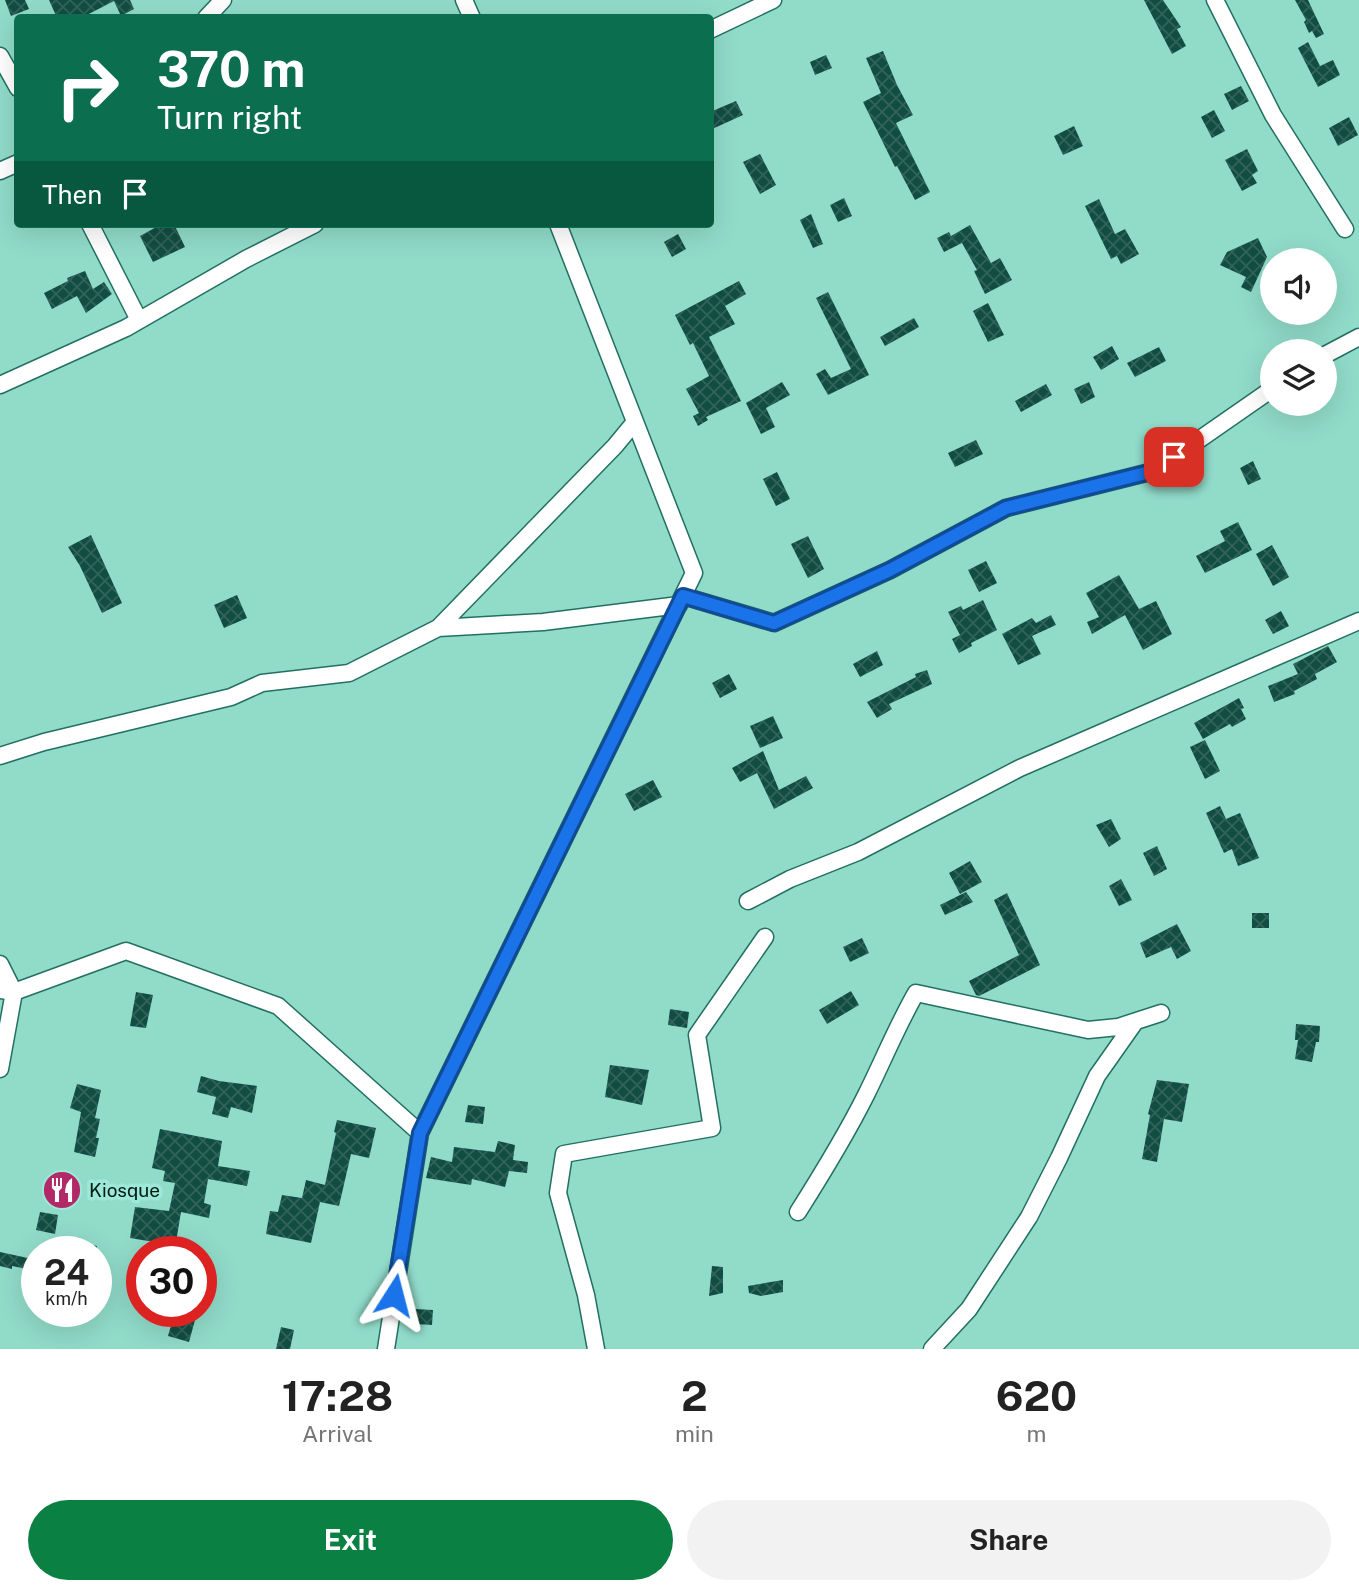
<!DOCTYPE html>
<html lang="en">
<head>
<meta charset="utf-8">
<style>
	body { margin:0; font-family:"Public Sans",sans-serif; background:#f2f2f2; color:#222; height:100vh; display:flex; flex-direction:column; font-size:26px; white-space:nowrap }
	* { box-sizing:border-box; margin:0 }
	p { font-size:23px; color:#767676 }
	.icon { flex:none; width:38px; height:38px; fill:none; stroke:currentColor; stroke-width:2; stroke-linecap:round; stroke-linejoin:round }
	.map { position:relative; height:1349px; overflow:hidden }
	.details { display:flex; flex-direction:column; background:#fff; flex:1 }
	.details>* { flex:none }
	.hud { position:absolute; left:14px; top:14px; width:700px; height:214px; border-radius:7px; box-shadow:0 7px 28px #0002; background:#0b6e4f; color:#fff; overflow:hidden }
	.controls { position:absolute; left:1260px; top:248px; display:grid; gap:14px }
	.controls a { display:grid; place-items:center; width:77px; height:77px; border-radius:50%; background:#fff; box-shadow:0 7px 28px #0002; font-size:35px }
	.speed { position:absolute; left:21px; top:1236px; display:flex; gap:14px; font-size:35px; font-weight:700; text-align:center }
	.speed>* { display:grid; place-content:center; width:91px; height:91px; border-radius:50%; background:#fff; box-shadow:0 7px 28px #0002; line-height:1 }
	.speed small { font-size:18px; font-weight:400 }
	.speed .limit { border:10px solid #d22; background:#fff; color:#111 }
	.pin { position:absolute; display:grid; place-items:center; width:60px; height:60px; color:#fff; margin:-30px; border-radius:14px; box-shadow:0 4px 10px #0006 }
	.me { position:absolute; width:77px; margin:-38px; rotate:9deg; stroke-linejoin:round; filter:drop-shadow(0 0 5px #0008) }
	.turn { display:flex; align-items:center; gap:24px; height:147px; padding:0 28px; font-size:32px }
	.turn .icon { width:91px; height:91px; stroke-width:2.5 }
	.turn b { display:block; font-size:49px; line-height:60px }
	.then { display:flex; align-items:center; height:66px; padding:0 28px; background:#0003; gap:14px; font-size:26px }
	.eta { display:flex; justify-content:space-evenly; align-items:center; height:119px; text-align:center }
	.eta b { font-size:42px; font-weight:700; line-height:49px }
	.cta { display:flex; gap:14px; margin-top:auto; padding:14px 28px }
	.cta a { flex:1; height:80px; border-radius:42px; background:#0b8043; color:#fff; font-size:28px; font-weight:700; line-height:80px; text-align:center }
	.cta a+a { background:#f2f2f2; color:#222 }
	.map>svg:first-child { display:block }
</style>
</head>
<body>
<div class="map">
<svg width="1359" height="1349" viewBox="0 0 1359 1349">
	<defs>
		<pattern id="building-cross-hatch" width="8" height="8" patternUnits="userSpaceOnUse" patternTransform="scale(1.75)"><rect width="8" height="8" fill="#124d43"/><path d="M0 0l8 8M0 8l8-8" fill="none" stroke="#32635a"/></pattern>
	</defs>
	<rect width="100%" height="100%" fill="#91dbc9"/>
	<path fill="url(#building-cross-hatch)" d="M5,0H25L29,9L11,16Z
		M49,0H130L134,9L121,16L114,1L81,18H57Z
		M1144,0H1163L1181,27L1177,29L1186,46L1172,54Z
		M1295,0H1308L1324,34L1316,38L1312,31L1309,33L1304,22L1306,20Z
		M1308,42L1320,66L1333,60L1340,75L1318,87L1298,48Z
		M883,51L897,85L913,115L896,123L930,192L915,200L897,166L895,167L863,102L881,93L866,58Z
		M826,55L832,68L815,75L810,62Z
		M1241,86L1249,101L1232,110L1224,94Z
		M736,101L743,115L710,130V112Z
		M1214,110L1225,131L1212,138L1201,117Z
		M1349,117L1358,135L1338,146L1329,128Z
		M1074,126L1083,146L1063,155L1054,136Z
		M1247,149L1258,171L1252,175L1257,183L1242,191L1225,160Z
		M760,154L776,185L760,194L743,162Z
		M844,198L852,216L838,222L830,205Z
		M1099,199L1115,234L1125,229L1139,254L1121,264L1117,256L1111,259L1085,206Z
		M811,214L823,244L813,248L800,220Z
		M162,224H174L185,247L153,262L140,236Z
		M970,225L991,263L1000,258L1012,280L985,294L974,271L977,270L962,243L944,252L937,238L949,232L951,236Z
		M678,234L686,249L672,257L664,242Z
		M1258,238L1267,257L1251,292L1241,287L1246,277L1220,265L1227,252Z
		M85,271L93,289L104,282L112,294L86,313L77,296L52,309L44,293L68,281L67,278Z
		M739,281L746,294L725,306L735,324L709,337L741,401L706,417L708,420L698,426L693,416L699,413L686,389L709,376L693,343L690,345L675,315Z
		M828,292L869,375L828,395L816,374L825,369L831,378L851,369L816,298Z
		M988,303L1004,335L988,342L973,311Z
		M914,318L919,327L885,346L880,337Z
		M1112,346L1119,359L1101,370L1093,357Z
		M1159,347L1166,361L1135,377L1127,363Z
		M782,382L790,395L766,408L775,427L761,434L746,403Z
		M1089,382L1095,397L1081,404L1074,389Z
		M1046,384L1052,395L1021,412L1015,401Z
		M976,440L983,454L955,467L948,453Z
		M1253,461L1261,479L1248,485L1240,468Z
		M777,472L790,499L776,506L763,479Z
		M1238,522L1252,550L1205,573L1196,556L1225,541L1220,531Z
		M91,535L122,603L102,613L80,566L68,547Z
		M808,536L824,569L808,578L791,544Z
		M1272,545L1289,577L1273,586L1256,554Z
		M986,561L997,583L979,592L968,570Z
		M1119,575L1139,609L1156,601L1172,634L1143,650L1125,615L1092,634L1087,622L1099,617L1086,593Z
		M237,595L247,618L224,628L214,605Z
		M983,600L997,630L971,643L972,646L959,653L952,639L960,635L948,612L961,606L963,610Z
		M1281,611L1289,626L1273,634L1265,620Z
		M1051,615L1056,625L1032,636L1041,654L1018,665L1002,634L1032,618L1036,623Z
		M1328,646L1337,662L1315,674L1317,679L1294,691L1295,694L1274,702L1268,686L1298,674L1293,664Z
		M877,651L883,665L860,677L853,664Z
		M927,670L932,684L889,704L892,709L877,718L867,702L916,677L915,674Z
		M729,674L737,689L720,698L712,683Z
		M1239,698L1244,708L1241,709L1246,719L1232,727L1230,724L1203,739L1194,723Z
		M773,716L783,738L760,748L750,726Z
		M1205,740L1220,771L1205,779L1190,747Z
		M763,751L779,790L806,776L813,788L774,809L757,773L740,782L732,768Z
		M653,780L662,797L634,811L625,794Z
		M1220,806L1226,819L1240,813L1259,858L1238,866L1232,849L1224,853L1206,813Z
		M1111,819L1121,839L1109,847L1096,825Z
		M1157,846L1167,869L1154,876L1143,853Z
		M970,861L982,882L960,894L949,873Z
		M1121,879L1132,900L1119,906L1109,886Z
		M966,892L973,902L945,915L940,905Z
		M1007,893L1040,965L979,996L976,995L969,981L1019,955L994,900Z
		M1252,913H1269V928H1252Z
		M1177,924L1191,951L1177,959L1171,947L1146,958L1140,943Z
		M862,938L869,953L850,962L843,947Z
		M851,991L859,1005L827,1024L819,1010Z
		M136,992L153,995L146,1028L130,1026Z
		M670,1009L689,1012L687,1028L668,1025Z
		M1296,1024L1320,1026L1319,1042H1316L1312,1062L1295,1059L1298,1040H1295Z
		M610,1065L649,1070L642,1105L605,1097Z
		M201,1076L219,1081L257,1086L252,1113L231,1107L228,1118L212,1114L216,1097L197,1092Z
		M1157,1080L1189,1084L1182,1122L1164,1119L1157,1162L1142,1159L1150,1115L1148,1114Z
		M77,1084L101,1090L95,1118L100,1119L96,1138H99L95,1157L74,1152L81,1112L70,1108Z
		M468,1105L485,1107L483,1124L465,1122Z
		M337,1120L376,1128L369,1158L351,1154L339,1206L320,1202L311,1243L266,1234L270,1211L278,1212L282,1195L302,1198L306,1180L325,1185L336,1133L334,1132Z
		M160,1129L222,1141L218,1166L250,1171L247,1186L208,1179L204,1203L211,1205L209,1218L181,1212L175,1248L154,1244V1242L130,1238L135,1207L169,1211L175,1183L163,1181L165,1171L152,1168Z
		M498,1141L515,1145L513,1160L528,1162L527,1173L509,1171L505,1187L472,1179L471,1185L426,1178L431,1157L452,1162L454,1147L495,1152Z
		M40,1212L58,1215L55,1234L36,1230Z
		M56,1238L97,1246V1251H53Z
		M0,1252L37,1260V1271L12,1266V1269L0,1266Z
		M712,1266L723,1267V1293L709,1296Z
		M783,1280V1292L761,1296L749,1293L748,1286Z
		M415,1309L433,1310L432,1325L415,1324Z
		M175,1311L195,1320L189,1342L168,1336Z
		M281,1327L294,1330L290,1349H276Z"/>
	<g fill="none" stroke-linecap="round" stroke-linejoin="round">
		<g stroke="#227061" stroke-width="19">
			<path id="minor" d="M464,0L472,18
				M1215,0L1273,115L1345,229
				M206,18L223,0
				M710,30L773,0
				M0,56L18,88
				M0,171L18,163
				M90,224L139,320
				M1325,355L1359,337
				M0,385L126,328L246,259L315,224
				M683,596L774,623L890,570L1006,508L1154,471L1272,389
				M438,628L543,622L679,605
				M0,756L44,742L231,697L262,683L349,673L438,628L615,446L634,423
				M748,901L790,879L858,852L1020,768L1359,621
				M0,964L14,992L0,1069
				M0,990L14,992L126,951L278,1006L420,1133
				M798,1212C822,1174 846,1135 866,1095C883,1061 897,1026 916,993L1088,1030L1118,1027L1161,1013
				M386,1349L420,1133L694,573L558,224
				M596,1349L586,1295L558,1193L564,1154L712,1128L697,1035L765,937
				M932,1349L969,1309L1029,1217L1059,1158L1097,1076L1135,1022"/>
		</g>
		<use href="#minor" stroke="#fff" stroke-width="16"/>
	</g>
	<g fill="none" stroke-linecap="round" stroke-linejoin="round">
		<g stroke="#114b97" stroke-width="18">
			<path id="route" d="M394,1295L420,1133L683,596L774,623L890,570L1006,508L1154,471L1174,457"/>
		</g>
		<use href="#route" stroke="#1a73e8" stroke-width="12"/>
	</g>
	<defs>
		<g id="restaurant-disc" transform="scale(2.0125)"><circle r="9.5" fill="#b22968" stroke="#9de8d6"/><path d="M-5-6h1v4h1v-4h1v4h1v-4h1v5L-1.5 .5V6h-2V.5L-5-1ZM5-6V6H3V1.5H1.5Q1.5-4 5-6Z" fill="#fff"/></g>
	</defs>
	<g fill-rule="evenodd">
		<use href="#restaurant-disc" x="62" y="1190"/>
	</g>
	<g text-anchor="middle" stroke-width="7" stroke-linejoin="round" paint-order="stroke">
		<g font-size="19" fill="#001a14" stroke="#9de8d6" text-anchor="start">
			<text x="89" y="1197">Kiosque</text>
		</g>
	</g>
</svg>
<div class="controls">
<a><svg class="icon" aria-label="sound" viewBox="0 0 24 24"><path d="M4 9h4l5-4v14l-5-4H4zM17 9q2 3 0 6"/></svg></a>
<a><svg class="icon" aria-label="layers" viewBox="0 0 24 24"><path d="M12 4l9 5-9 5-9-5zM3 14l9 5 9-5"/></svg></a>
</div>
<div class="speed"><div>24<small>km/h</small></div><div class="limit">30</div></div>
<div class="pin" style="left:1174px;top:457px;background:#d93025"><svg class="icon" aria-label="arrive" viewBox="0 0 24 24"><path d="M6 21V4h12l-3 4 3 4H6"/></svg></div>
<svg class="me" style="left:394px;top:1295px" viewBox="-20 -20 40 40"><path d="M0-17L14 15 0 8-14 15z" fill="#1a73e8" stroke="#fff" stroke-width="4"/></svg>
<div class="hud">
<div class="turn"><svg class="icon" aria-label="right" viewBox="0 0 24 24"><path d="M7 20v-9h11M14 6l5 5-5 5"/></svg><div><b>370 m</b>Turn right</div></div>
<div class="then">Then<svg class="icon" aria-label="arrive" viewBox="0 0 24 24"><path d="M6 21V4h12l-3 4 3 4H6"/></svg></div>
</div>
</div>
<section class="details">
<div class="eta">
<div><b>17:28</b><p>Arrival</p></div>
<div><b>2</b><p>min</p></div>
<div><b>620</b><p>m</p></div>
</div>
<div class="cta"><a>Exit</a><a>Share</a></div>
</section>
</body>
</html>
